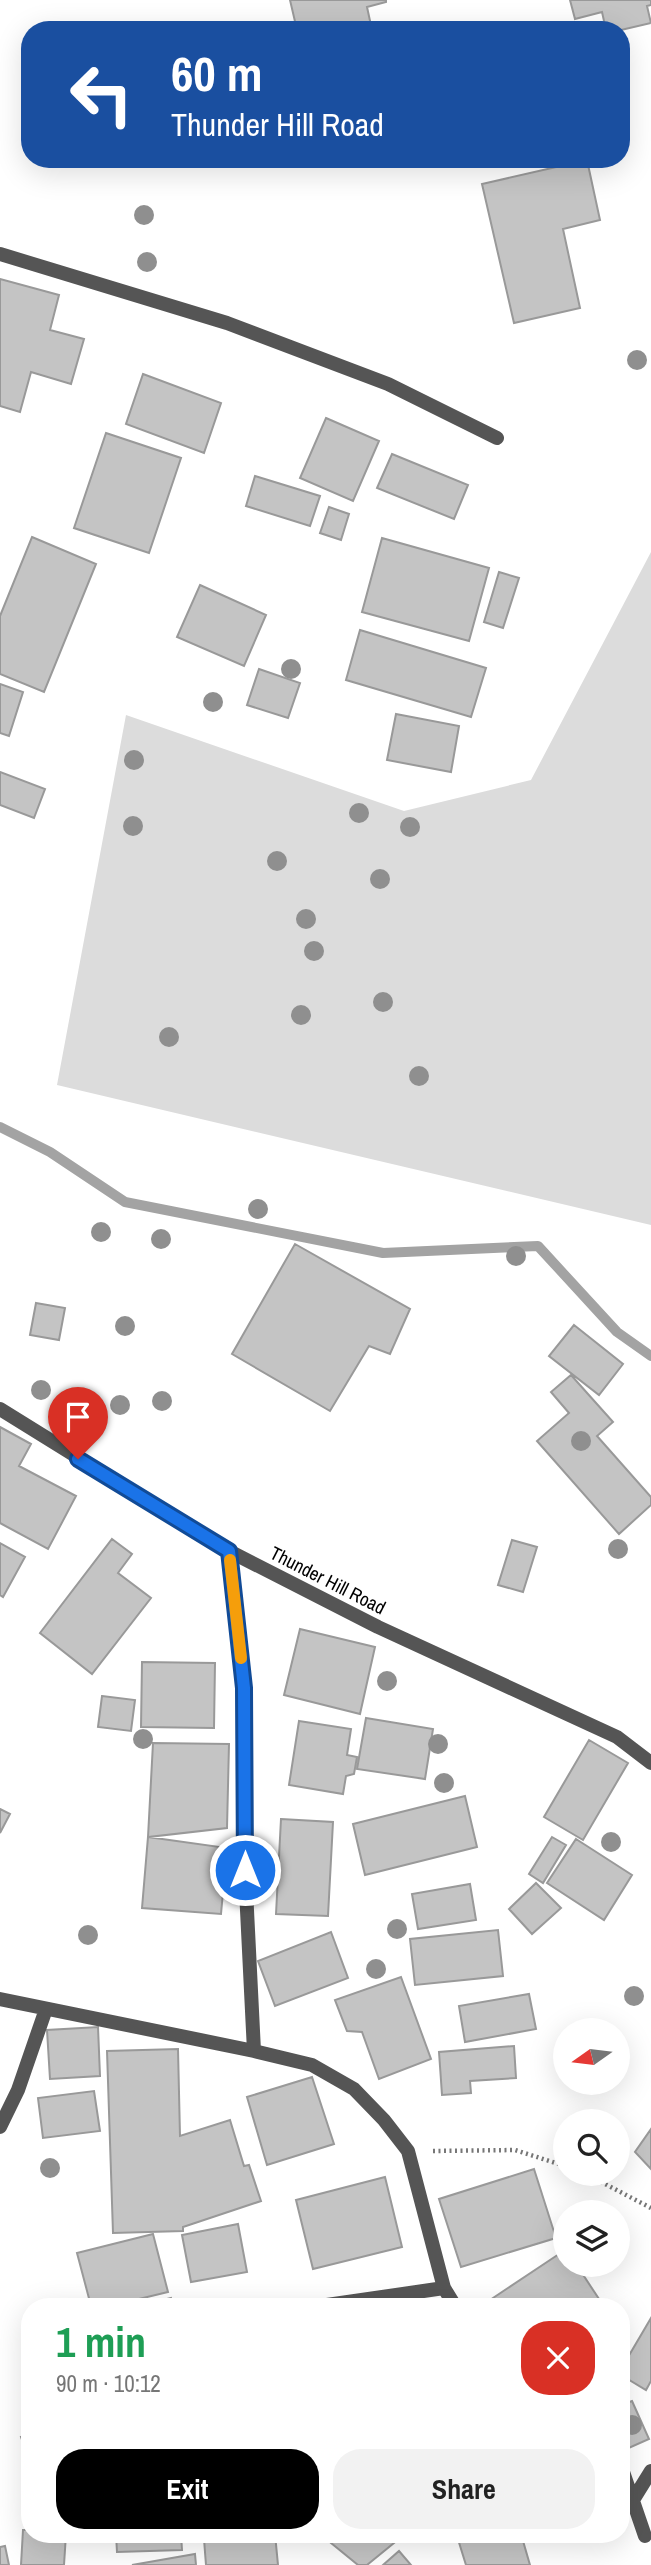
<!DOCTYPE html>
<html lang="en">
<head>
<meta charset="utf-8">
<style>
	body { margin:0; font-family:"Archivo Narrow",sans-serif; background:#f2f2f2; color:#222; height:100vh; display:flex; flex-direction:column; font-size:26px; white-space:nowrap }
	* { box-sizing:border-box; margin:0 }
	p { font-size:23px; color:#767676 }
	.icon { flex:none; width:38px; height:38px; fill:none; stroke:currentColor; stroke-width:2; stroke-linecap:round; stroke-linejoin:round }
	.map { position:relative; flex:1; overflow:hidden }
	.sheet { position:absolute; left:21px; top:2298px; width:609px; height:245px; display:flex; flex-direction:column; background:#fff; border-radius:28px; box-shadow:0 7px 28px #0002 }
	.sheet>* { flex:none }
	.banner { position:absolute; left:21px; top:21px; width:609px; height:147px; border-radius:28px; box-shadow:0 7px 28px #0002; background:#1a4fa0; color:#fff; overflow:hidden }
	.needle { width:46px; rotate:256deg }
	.controls { position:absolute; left:553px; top:2018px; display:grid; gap:14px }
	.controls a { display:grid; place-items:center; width:77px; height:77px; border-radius:50%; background:#fff; box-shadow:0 7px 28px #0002; font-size:35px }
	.pin { position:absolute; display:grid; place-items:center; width:60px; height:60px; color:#fff; margin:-72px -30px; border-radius:50% 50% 50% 0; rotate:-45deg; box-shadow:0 0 7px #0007 }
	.pin .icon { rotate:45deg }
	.me { position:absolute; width:77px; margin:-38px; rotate:0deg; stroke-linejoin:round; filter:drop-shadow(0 0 5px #0008) }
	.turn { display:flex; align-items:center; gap:24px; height:147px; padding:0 35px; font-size:32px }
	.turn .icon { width:91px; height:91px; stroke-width:2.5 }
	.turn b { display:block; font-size:49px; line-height:60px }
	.round { display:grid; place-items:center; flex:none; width:74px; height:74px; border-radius:28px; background:#f2f2f2 }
	.headline { display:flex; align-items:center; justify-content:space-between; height:119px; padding:0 35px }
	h1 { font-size:42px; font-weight:700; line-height:52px; color:#1e9e55 }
	.button { display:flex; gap:14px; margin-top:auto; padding:14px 35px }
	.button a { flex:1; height:80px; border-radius:28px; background:#000; color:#fff; font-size:28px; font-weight:700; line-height:80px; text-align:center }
	.button a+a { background:#f2f2f2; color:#222 }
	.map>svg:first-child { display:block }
</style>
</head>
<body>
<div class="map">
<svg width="651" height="2565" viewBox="0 0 651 2565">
	<rect width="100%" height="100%" fill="#fff"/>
	<path fill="#dcdcdc" d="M651,552V1225L57,1085L126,715L404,811L531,780Z"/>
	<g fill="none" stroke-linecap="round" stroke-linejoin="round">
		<path stroke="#a3a3a3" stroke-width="10" d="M0,1127L50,1152L125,1202L383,1253L538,1246L617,1332L651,1356"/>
	</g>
	<path fill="#c4c4c4" stroke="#999" stroke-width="2" d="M290,0H386V2L367,7L372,30H297Z
		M570,0H651V5L647,6L651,23L621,30H606L602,12L575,19Z
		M587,160L600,220L563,229L580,308L514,323L482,184Z
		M0,279L59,295L50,330L84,339L71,384L31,372L20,412L0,406Z
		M143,374L221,403L204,453L126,424Z
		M326,418L379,441L353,501L300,478Z
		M106,433L181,458L149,553L74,528Z
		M392,454L468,485L454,519L377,488Z
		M255,476L320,496L310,526L246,506Z
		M329,507L349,514L341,540L320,533Z
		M32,537L96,564L44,692L0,674V616Z
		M382,538L489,568L469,641L362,612Z
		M499,572L519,578L503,628L484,622Z
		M200,585L266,615L244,666L177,637Z
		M360,630L486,668L471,717L346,680Z
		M259,669L300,683L288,718L247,705Z
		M0,684L23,692L9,736L0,733Z
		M396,714L459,726L451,772L387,760Z
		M0,772L45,789L34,818L0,805Z
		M295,1244L410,1309L390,1354L369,1346L330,1411L232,1354Z
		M36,1303L65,1308L59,1340L30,1335Z
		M574,1325L623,1364L599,1395L549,1356Z
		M571,1375L613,1422L597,1436L651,1497V1505L619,1534L537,1441L569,1413L551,1392Z
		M0,1427L31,1444L19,1466L76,1496L48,1549L0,1523Z
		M112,1539L132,1554L118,1573L151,1598L92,1674L40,1633Z
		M512,1540L537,1547L523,1592L498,1585Z
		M0,1543L25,1557L3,1597L0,1595Z
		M300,1629L375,1647L360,1714L284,1695Z
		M142,1662L215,1663L214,1728L141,1727Z
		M102,1696L135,1700L131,1731L98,1727Z
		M366,1718L433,1729L425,1779L357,1769Z
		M299,1721L351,1729L347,1755L357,1757L354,1774L346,1776L343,1794L289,1785Z
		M589,1740L628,1763L583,1840L544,1817Z
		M153,1743L229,1744L227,1828L148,1837Z
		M465,1796L477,1847L365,1875L353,1824Z
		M0,1809L10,1814L0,1833Z
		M281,1819L333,1822L328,1916L276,1914Z
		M148,1837L227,1848L221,1914L142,1908Z
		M552,1837L566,1845L543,1883L529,1874Z
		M576,1839L632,1875L604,1920L547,1883Z
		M536,1883L561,1908L532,1934L509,1909Z
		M470,1884L476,1920L418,1929L412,1894Z
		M498,1930L503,1976L415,1985L410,1939Z
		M331,1932L348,1978L275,2006L258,1961Z
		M401,1977L431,2059L379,2079L362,2032L347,2031L335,2000Z
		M529,1994L536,2029L465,2042L459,2006Z
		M98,2027L100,2076L50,2079L47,2030Z
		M514,2046L516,2078L470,2081L471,2093L442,2095L439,2052Z
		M178,2049L180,2136L230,2120L244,2166L249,2165L261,2201L183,2227V2231L113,2233L107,2051Z
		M312,2077L334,2144L267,2165L247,2097Z
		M94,2091L100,2131L43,2138L38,2098Z
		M651,2129V2169L635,2152Z
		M534,2169L556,2238L461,2267L439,2199Z
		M385,2177L402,2247L313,2269L296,2200Z
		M238,2224L247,2272L191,2282L182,2235Z
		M153,2234L168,2292L110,2306H91L77,2253Z
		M565,2250V2264H576L599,2299L588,2306H485L484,2304Z
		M171,2298L173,2306H143V2305Z
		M651,2318V2381L646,2390L621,2375V2369Z
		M632,2401L649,2439L622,2451L621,2405Z
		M30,2434V2463L21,2437Z
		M23,2530H30V2534H66L64,2565H21Z
		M116,2534H181L182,2550L117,2552Z
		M275,2534L278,2565H206L204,2539Z
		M320,2534H405L367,2565H358Z
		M466,2534H521L530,2565H466L457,2536Z
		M5,2546L9,2565H0V2547Z
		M399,2551L411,2565H383Z
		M195,2554L196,2565H132Z"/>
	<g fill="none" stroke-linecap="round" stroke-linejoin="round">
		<path stroke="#777" stroke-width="4.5" stroke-dasharray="2 3.5" stroke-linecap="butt" d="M433,2151L515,2150L565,2166
			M586,2174L651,2208"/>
		<path stroke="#555" stroke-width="14" d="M0,254L227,323L388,384L497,438
			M0,1409L229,1551L378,1627L617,1737L651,1763
			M229,1551L244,1688L245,1870L254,2051L312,2065L354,2089L384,2120L408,2151L444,2288L320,2306
			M0,1999L254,2051
			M0,2127L18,2090L46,2009
			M444,2288L455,2306
			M621,2466L645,2536
			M633,2500L651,2471"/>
	</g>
	<g fill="#8f8f8f">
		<circle cx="144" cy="215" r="10"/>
		<circle cx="147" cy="262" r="10"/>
		<circle cx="637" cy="360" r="10"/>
		<circle cx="291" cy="669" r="10"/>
		<circle cx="213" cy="702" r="10"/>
		<circle cx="134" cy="760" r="10"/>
		<circle cx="359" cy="813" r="10"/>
		<circle cx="133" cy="826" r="10"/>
		<circle cx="410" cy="827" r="10"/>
		<circle cx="277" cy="861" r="10"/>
		<circle cx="380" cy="879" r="10"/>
		<circle cx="306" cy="919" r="10"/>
		<circle cx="314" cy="951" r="10"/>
		<circle cx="383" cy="1002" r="10"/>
		<circle cx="301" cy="1015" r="10"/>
		<circle cx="169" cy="1037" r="10"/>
		<circle cx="419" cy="1076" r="10"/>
		<circle cx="258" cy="1209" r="10"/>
		<circle cx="101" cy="1232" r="10"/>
		<circle cx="161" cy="1239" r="10"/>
		<circle cx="516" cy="1256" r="10"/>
		<circle cx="125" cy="1326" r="10"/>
		<circle cx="41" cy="1390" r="10"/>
		<circle cx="162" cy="1401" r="10"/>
		<circle cx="120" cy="1405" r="10"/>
		<circle cx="581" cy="1441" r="10"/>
		<circle cx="618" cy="1549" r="10"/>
		<circle cx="387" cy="1681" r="10"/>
		<circle cx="143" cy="1739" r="10"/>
		<circle cx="438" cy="1744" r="10"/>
		<circle cx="444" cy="1783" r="10"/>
		<circle cx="611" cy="1842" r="10"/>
		<circle cx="397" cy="1929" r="10"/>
		<circle cx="88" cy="1935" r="10"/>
		<circle cx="376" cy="1969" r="10"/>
		<circle cx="634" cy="1996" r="10"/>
		<circle cx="50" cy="2168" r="10"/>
		<circle cx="632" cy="2425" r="10"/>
	</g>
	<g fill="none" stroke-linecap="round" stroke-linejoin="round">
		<g stroke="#114b97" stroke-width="18">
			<path id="route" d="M78,1459L229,1551L244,1688L245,1870"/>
		</g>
		<use href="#route" stroke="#1a73e8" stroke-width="12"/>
		<path stroke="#f59e0b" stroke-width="12" d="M230,1560L241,1658"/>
	</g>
	<g text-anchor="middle" stroke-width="5" stroke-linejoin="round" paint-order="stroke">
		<g font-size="19" fill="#000" stroke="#fff">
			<text transform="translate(328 1580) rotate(27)" y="7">Thunder Hill Road</text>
		</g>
	</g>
</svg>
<div class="controls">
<a><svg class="needle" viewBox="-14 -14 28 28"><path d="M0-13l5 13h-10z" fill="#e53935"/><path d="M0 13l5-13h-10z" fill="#767676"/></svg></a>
<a><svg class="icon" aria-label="search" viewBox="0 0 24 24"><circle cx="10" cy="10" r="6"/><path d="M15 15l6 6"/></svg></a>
<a><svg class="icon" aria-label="layers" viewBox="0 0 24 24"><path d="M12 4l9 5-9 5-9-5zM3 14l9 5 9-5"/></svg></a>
</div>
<div class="pin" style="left:78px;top:1459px;background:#d93025"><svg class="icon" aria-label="arrive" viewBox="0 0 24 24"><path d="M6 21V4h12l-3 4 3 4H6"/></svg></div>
<svg class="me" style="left:245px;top:1870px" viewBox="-20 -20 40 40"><circle r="17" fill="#1a73e8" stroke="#fff" stroke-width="3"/><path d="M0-11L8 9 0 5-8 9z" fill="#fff"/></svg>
<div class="banner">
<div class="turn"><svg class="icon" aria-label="left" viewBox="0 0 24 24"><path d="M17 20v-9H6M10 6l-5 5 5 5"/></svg><div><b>60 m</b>Thunder Hill Road</div></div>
</div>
<section class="sheet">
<div class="headline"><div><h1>1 min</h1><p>90 m · 10:12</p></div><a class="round" style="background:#d93025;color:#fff"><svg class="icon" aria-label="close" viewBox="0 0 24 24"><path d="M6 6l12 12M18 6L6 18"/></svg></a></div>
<div class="button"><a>Exit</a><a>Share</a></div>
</section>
</div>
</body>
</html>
